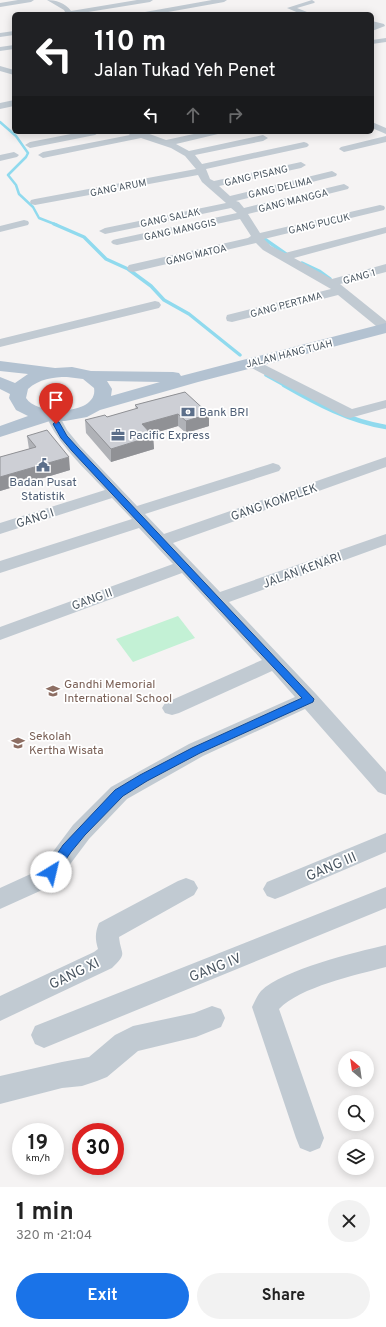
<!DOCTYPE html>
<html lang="en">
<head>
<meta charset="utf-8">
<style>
	body { margin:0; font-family:Overpass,sans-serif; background:#f2f2f2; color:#222; height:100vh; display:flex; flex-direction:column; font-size:15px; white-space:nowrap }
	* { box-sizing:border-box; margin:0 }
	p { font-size:13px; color:#767676 }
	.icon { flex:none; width:22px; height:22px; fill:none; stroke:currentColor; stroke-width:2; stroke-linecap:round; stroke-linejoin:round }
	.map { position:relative; height:1187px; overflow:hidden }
	.drawer { display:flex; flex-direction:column; background:#fff; flex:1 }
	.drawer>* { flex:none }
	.guide { position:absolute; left:12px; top:12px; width:362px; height:122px; border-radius:6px; box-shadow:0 2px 10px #0003; background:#202124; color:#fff; overflow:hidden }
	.needle { width:26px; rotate:331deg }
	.buttons { position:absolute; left:338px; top:1051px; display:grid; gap:8px }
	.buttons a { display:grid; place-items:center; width:36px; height:36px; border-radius:50%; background:#fff; box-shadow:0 2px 10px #0003; font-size:20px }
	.speed { position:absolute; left:12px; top:1123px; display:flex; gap:8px; font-size:20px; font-weight:700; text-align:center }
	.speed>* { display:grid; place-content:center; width:52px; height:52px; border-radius:50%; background:#fff; box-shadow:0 2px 10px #0003; line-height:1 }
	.speed small { font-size:10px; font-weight:400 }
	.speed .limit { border:6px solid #d22; background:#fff; color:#111 }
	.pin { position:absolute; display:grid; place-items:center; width:34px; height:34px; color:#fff; margin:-41px -17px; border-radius:50% 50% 50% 0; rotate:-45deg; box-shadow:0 0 4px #0007 }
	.pin .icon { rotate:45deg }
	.me { position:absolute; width:44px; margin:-22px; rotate:36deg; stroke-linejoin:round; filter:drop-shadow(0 0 3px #0008) }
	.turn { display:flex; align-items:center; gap:14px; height:84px; padding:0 16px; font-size:18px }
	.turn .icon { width:52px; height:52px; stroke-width:2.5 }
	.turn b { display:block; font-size:28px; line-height:34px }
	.lanes { display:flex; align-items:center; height:38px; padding:0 16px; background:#0003; justify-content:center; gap:20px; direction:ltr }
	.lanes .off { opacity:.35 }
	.round { display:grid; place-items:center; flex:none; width:42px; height:42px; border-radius:21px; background:#f2f2f2 }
	.overview { display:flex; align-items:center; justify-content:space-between; height:68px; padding:0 16px }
	h1 { font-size:24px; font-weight:700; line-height:30px }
	.button { display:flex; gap:8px; margin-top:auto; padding:8px 16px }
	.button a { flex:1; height:46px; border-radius:24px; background:#1a73e8; color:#fff; font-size:16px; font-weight:700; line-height:46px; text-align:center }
	.button a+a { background:#f2f2f2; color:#222 }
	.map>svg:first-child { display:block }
</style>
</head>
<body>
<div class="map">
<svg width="386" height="1187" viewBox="0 0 386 1187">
	<rect width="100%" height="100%" fill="#f5f3f3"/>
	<path fill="#c3f1d5" d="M178,616L195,638L133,662L116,639Z"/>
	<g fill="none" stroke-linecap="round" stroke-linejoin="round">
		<path stroke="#90daee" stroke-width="2.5" d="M0,122L16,136L28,153L26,157L8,175L16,185L19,194L33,207L39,218L57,225"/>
		<path stroke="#90daee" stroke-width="3.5" d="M54,224L84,237L106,259L128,269L151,286L164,300L189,314L240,355
			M263,238L286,254
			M302,263L319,271L330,279
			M266,375L286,386"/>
		<path stroke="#90daee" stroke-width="4.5" d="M284,385C317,404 349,421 386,427"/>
		<path fill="#c1cad2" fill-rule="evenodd" d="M18,0H34L31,2L0,7V3Z
			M47,0C55,0 66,3 71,11L137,0H153L150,2L76,14H66L64,10Z
			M212,0H227L224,2L157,14H141L145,12Z
			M312,0L315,2L314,3L297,8L312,14H301L287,8Z
			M372,21L384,24L385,26L372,31V27L374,26L372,25Z
			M14,31V35L0,37V33Z
			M386,38V42L372,44V40Z
			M14,45V49L0,51V47Z
			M0,66L14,70V75L0,71Z
			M14,100V106L0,109V103Z
			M372,122L386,128V134L372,128Z
			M81,132H100L95,135L30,148L25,145L30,142Z
			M126,132H144L166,140L203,132H220L218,134L176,144L189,151L263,135L268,138L263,141L195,155L202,164L304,142L307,143L309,145L307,147L206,169L210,179L214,181L301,162L306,165L301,168L219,186L230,196L332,171L337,174L336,176L236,201L239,202L244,208L344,184L349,187L348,189L248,214L260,233L380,205L384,206L385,208L384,210L264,239L271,246L285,253L386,227V233L294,258L332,279L386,264V272L340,284L386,321V331L381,330L338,295L232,322L227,321L226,318L227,315L331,289L263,250L256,243L133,272L129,271L127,268L129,265L248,238L251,236L240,219L117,245L113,244L111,242L113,240L117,239L237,213L231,208L105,234L99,231L105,228L226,203L202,182L198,175L35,205L31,204L30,202L31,200L35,199L196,169L185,156L171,148L141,138L43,158L38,155L43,152L130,135Z
			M386,136V142L344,152L339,149L341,147Z
			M14,152L19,155L17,157L0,161V155Z
			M24,220L28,221L29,223L28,225L0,232V226Z
			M155,301L159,302L161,305L159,308L0,347V339Z
			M253,359L352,409L386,400V408L350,418L345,417L248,366L246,363L248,360Z
			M53,412L58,413L67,430L80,446L137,506L267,465L273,463L279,465L281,468L279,471L145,514L164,534L386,457V467L173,543L220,592L386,534V545L229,602L316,694L386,772V795L378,792L305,709L203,756L127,799L89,839L59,879L51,886L0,909V888L35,872L43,865L73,825L111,787L189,744L295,697L272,671L179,713L172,715L165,713L162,708L165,703L262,660L182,573L0,640V627L173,564L139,528L0,573V561L132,519L112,498L0,534V523L105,490C83,467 59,445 46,416L48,413Z
			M386,833V852L283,896L275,899L267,896L263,889L267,882Z
			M186,878L194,881L198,888L194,895L119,937C121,956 128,952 112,968L0,1021V996L94,952L98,949C95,939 95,933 99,923L178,881Z
			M386,887V908L44,1048L35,1044L31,1035L35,1026Z
			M386,945V967C356,975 300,987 279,1009L324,1138L320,1148L310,1152L300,1148L296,1138L252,1007C255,1001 257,996 261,991C282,970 356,952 386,945Z
			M212,1006L221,1009L225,1018L221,1027L196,1037L138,1051L107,1077L97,1081L82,1086L62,1088L0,1104V1076L62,1062L89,1057L115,1035L133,1026L194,1013Z"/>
		<path fill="#b3c2d1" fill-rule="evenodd" d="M386,323V333L198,382L100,410L87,417L65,421H50L0,437V426L28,416L16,410L9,398L10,394L0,389V377L15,383L28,374L0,371V361L55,368L72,367L91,371L173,372L179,373L181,376ZM67,377L83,379L94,388C99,415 38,417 26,398L28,389C39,379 53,377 67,377ZM107,381L160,382L111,396L112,389Z"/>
	</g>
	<path fill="#b0b2b7" d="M185,392L209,426L186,433L178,426L151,434L153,436L154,449L111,462L86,433L85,420L107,417L136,409L135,405Z
		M27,436L70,470L0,491V457L29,449Z"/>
	<path fill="#909195" d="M178,414V426L142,437V424Z
		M209,414V426L186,433V421Z
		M153,436L154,449L111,462V449Z
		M69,457L70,470L0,491V477Z"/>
	<path fill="#cdcfd5" stroke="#909195" d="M185,392L209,414L186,421L178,414L142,424L153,436L111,449L85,420L105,415L107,417L138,408L135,405Z
		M47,430L69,457L0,477V457L36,447L27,436Z"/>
	<path fill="#1a73e8" stroke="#114b97" d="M56,421L59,422L67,436L78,448L314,699L313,702L200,753L147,781L123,796L85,835L71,852L55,875L51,876L47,875L45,872L63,845L115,790L140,775L192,748L302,698L72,451L61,438L53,424Z"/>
	<defs>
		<g id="bank-bare" transform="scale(1.08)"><path d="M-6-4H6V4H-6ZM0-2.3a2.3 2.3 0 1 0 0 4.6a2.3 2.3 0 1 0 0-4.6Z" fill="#5c6f8a" stroke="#fff" stroke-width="2.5" paint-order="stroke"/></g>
		<g id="office-bare" transform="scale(1.08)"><path d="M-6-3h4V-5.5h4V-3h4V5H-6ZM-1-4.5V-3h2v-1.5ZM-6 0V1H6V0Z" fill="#5c6f8a" stroke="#fff" stroke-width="2.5" paint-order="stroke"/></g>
		<g id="civic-bare" transform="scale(1.08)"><path d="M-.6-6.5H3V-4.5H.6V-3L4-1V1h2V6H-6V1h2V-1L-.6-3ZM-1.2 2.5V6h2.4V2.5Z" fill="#5c6f8a" stroke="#fff" stroke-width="2.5" paint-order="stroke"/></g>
		<g id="school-bare" transform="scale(1.08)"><path d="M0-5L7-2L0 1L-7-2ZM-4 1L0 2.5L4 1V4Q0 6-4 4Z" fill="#8d6e63" stroke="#fff" stroke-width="2.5" paint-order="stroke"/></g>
	</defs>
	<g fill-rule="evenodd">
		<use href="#bank-bare" x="188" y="412"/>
		<use href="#office-bare" x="118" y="435"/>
		<use href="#civic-bare" x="43" y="465"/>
		<use href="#school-bare" x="53" y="691"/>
		<use href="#school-bare" x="18" y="743"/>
	</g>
	<g text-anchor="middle" stroke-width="3.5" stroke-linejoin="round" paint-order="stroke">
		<g font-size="10" fill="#4a5661" stroke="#fff">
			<text transform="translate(256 175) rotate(-13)" y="4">GANG PISANG</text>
			<text transform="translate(118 187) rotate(-11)" y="4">GANG ARUM</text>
			<text transform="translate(280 187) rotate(-13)" y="4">GANG DELIMA</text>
			<text transform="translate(293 200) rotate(-14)" y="4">GANG MANGGA</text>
			<text transform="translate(170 217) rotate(-12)" y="4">GANG SALAK</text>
			<text transform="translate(319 223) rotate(-13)" y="4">GANG PUCUK</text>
			<text transform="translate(180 229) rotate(-12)" y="4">GANG MANGGIS</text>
			<text transform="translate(196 254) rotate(-13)" y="4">GANG MATOA</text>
			<text transform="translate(359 276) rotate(-15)" y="4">GANG 1</text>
			<text transform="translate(286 304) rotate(-15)" y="4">GANG PERTAMA</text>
			<text transform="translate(289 353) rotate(-14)" y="4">JALAN HANG TUAH</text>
		</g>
		<g font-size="12" fill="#4e5e75" stroke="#fff" text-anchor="start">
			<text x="199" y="416">Bank BRI</text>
			<text x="129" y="439">Pacific Express</text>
			<text x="43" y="486" text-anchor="middle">Badan Pusat<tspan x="43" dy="14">Statistik</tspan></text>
		</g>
		<g font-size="12" fill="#4a5661" stroke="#fff">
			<text transform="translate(274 502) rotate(-19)" y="4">GANG KOMPLEK</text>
			<text transform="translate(35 518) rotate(-18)" y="4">GANG I</text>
			<text transform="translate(302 570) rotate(-20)" y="4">JALAN KENARI</text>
			<text transform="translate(92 599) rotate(-20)" y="4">GANG II</text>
		</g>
		<g font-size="12" fill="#785e54" stroke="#fff" text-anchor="start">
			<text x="64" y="688">Gandhi Memorial<tspan x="64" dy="14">International School</tspan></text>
			<text x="29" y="740">Sekolah<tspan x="29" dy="14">Kertha Wisata</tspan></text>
		</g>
		<g font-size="14" fill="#4a5661" stroke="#fff">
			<text transform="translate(331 866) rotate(-23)" y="5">GANG III</text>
			<text transform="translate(215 967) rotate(-22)" y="5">GANG IV</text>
			<text transform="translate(74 973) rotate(-26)" y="5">GANG XI</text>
		</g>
	</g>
</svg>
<div class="buttons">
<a><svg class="needle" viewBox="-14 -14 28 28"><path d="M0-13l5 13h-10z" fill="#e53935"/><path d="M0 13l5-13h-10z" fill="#767676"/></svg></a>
<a><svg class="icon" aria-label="search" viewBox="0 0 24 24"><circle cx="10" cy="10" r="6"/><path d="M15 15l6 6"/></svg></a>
<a><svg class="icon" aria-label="layers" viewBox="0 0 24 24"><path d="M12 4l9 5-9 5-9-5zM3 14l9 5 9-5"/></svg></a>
</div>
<div class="speed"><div>19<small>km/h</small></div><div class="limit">30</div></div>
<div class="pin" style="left:56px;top:424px;background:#d93025"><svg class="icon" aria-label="arrive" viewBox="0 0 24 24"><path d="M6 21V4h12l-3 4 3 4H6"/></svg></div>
<svg class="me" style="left:51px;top:872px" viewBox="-20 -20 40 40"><circle r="19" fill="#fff"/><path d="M0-13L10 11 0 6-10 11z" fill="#1a73e8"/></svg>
<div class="guide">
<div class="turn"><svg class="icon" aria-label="left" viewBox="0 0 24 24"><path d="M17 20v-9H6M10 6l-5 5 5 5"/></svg><div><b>110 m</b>Jalan Tukad Yeh Penet</div></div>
<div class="lanes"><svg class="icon" aria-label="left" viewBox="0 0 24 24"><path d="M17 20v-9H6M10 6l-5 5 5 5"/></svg><svg class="icon off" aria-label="ahead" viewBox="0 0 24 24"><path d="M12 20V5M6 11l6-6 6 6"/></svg><svg class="icon off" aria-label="right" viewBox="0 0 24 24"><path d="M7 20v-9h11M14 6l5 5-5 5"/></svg></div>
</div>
</div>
<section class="drawer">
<div class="overview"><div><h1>1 min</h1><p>320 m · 21:04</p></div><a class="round"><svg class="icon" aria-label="close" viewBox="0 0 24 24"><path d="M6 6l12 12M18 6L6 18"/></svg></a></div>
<div class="button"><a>Exit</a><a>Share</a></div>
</section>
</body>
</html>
